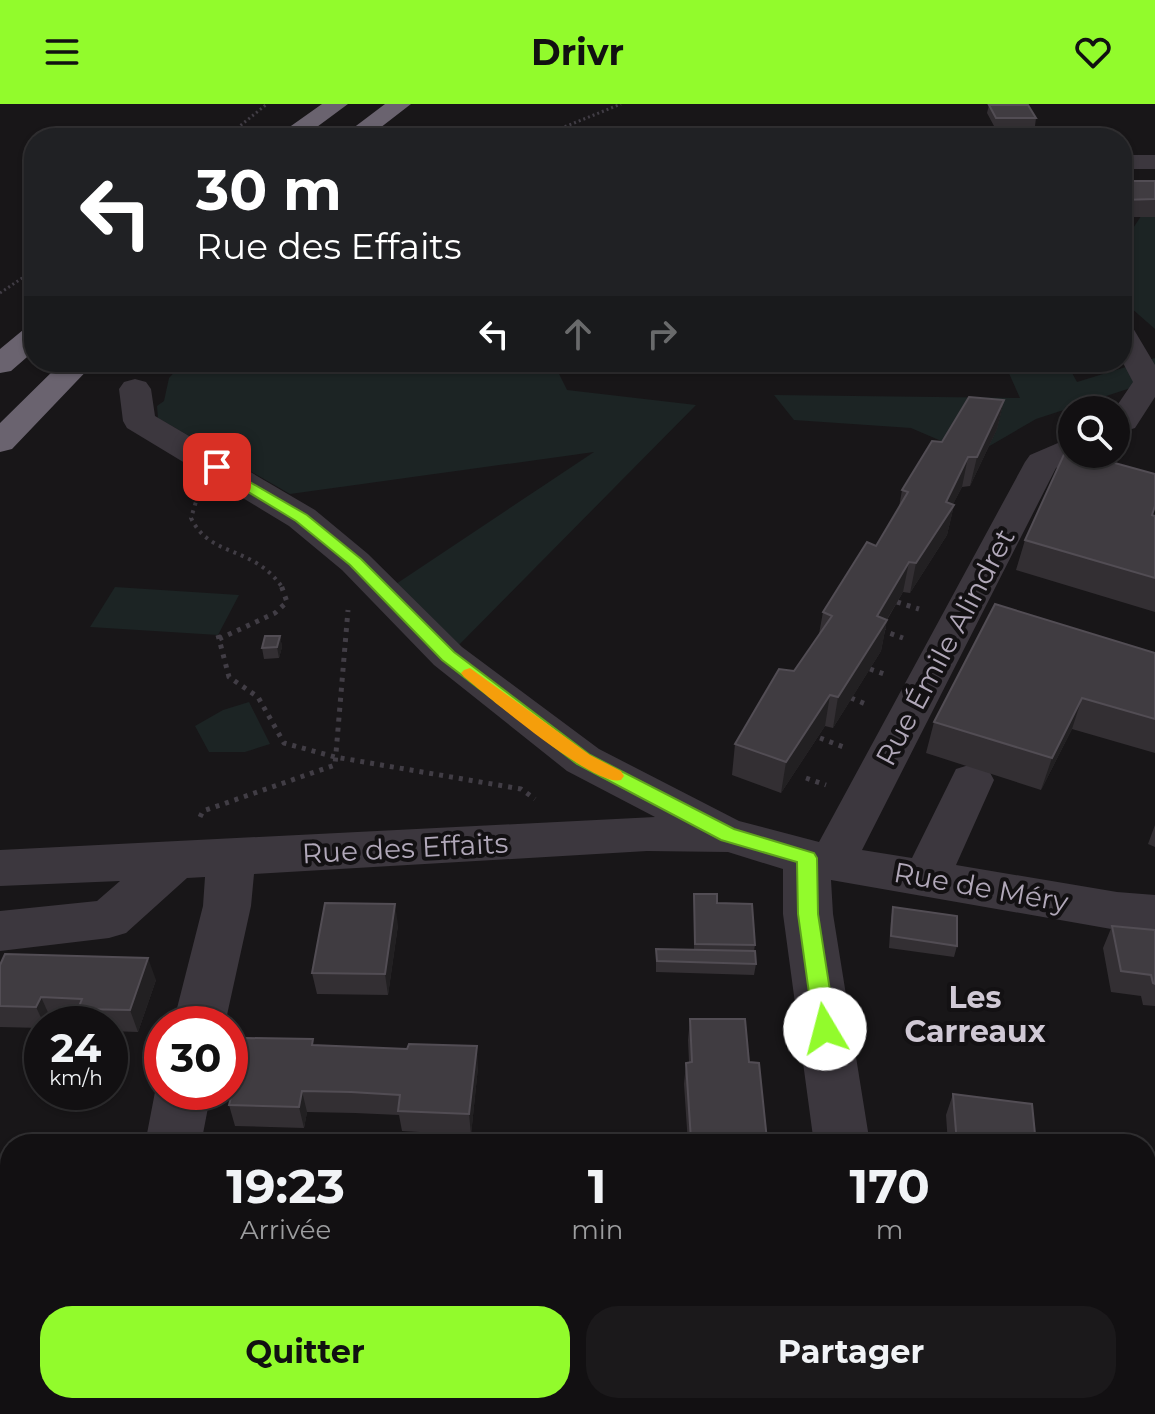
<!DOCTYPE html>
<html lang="fr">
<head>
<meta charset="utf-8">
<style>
	body { margin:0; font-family:Montserrat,sans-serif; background:#1b191b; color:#f1f3f6; height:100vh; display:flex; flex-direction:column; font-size:30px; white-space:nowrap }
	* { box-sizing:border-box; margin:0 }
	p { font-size:26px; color:#9c9d9f }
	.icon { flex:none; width:44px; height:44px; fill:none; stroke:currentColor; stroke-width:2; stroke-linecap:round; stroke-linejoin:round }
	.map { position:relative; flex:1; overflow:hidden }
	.details { position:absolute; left:0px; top:1030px; width:1156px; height:280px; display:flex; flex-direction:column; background:#121012; border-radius:32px 32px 0 0; box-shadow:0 2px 6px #0004,0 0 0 2px #313032 }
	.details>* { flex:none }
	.top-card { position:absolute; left:24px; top:24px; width:1108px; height:244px; border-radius:32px; box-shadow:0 2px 6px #0004,0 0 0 2px #313032; background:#202124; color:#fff; overflow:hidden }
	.controls { position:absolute; left:1058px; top:292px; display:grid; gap:16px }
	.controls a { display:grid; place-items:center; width:72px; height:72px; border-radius:50%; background:#121012; box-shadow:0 2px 6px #0004,0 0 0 2px #313032; font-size:40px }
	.speed { position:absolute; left:24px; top:902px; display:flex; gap:16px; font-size:40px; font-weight:700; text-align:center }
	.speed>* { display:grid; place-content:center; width:104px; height:104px; border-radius:50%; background:#121012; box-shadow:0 2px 6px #0004,0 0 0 2px #313032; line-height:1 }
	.speed small { font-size:20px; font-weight:400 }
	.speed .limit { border:12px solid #d22; background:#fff; color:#111 }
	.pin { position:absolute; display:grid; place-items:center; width:68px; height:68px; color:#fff; margin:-34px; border-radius:16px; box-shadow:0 4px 12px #0006 }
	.me { position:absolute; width:88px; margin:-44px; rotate:352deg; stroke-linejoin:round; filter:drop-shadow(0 0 6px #0008) }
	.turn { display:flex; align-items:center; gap:28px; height:168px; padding:0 40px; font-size:36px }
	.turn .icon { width:104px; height:104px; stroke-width:2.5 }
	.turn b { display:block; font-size:56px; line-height:68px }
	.lanes { display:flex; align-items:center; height:76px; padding:0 40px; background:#0003; justify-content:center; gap:40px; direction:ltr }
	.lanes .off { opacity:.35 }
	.eta { display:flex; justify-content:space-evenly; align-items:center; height:136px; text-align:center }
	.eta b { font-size:48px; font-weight:700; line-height:56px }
	.primary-button { display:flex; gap:16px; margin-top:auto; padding:16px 40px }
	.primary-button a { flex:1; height:92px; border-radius:32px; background:#92fb2c; color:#111; font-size:32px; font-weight:700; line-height:92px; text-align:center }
	.primary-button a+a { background:#1b191b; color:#f1f3f6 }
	header { display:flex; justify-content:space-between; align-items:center; height:104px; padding:0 40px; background:#92fb2c; color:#111; font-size:36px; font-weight:700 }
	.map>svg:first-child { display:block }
</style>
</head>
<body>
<header><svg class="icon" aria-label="menu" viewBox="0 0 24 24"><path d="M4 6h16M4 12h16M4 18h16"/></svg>Drivr<svg class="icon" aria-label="heart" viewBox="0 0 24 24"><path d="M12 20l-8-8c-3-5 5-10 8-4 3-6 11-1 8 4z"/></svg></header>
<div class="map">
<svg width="1155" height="1310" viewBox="0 0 1155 1310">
	<rect width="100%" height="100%" fill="#181618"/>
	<path fill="#1c2424" d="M1155,91V225L1122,196V141Z
		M1155,254V276L1036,315L974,351L911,324L794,316L774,291L1020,294L1004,258H1066L1077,278Z
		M184,258H553L567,286L696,301L448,552L384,488L594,348L290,390L158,314L157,302L164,297L169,274Z
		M115,483L239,491L218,531L90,523Z
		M249,598L270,640L245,648H209L195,622L223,606Z"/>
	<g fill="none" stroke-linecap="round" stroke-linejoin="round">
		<path stroke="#413d45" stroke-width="3" stroke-dasharray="2 3" stroke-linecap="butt" d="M225,34L267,0
			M537,34L621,0
			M0,189L34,166"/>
		<path stroke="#413d45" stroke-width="4" stroke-dasharray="3 5" stroke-linecap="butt" d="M198,391L191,414C210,454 253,441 282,483"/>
		<path stroke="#413d45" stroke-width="5" stroke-dasharray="4 6" stroke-linecap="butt" d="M897,498L919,505
			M881,526L903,534
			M218,531L229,573L258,593L284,639L335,653L521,685L535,695
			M219,535L275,509L287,498L281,481
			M870,565L884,570
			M851,594L868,601
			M820,634L846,644
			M806,674L826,681
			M200,713L203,707L335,661L348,506"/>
		<path fill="#3c373e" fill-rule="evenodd" d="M1122,51H1155V65H1122Z
			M1122,221L1133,224L1155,261V293L1135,324L1116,330L1114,306L1133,278L1122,257Z
			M135,275L146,278L151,285L155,312L315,406L368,450L462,543L599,645L739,717L819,738L1025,358L1030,351L1072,333V350H1084L1056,364L862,746L912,754L956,665L972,660L988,665L994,676L956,761L1117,788L1155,791V829L1117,826L831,776L833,810L870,1040H814L783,810V765L728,748L647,747L254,770L251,802L225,920H173L203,802L205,773L187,774L126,829L109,834L0,847V807L97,797L120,777L0,782V746L655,713L567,667L434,561L342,466L289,422L127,324L123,317L119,285L124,278Z
			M162,974V988H211L201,1040H145L155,988Z
			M0,1052L10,1053V1107L0,1106Z
			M241,1300H307L305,1310H239Z
			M847,1300H913L914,1310H848Z"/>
		<path fill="#6a636f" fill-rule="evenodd" d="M322,0H348L302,34H274Z
			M385,0H411L367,34H340Z
			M34,223V247L11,267L0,269V245L23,226Z
			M62,258H95L12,345L0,348V319Z"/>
	</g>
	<path fill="#332f33" d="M989,1L1036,14L1035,22H994L987,9Z
		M1122,77H1155V113H1122Z
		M1041,258H1100L1097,266L1046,268Z
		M1004,296L997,325L970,382L962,383L953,400L954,401L947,431L910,489L903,488L887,516L881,547L833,624L825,622L781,689L732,671L735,640L794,567L819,530L823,508L876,442L899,403L902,386L942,338Z
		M1152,411L1155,412V508L1016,466L1025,436Z
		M280,532L282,543L279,554L264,555L262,544Z
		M1155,549V649L1072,625L1041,686L926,649L934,618Z
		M1155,721V743L1148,740Z
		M694,790L717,799L755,841L754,847L756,860L754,871L656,868V845L694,846Z
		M893,803L957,842L954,853L889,844L891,814Z
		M398,821L388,891L317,890L312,869Z
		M1112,822L1155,826V902L1143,901L1141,892L1111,888L1103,844Z
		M0,860L156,876L138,928L110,927V920H84L83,916L51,915L48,920H42V924L0,923Z
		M690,915L767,1036L766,1040H688L684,980L686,959L689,958L688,936Z
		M314,941L407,945L478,963L471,1031L402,1027L399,1011L355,1009L307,1008L304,1024L235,1022L229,1001Z
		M953,990L1036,1040H948L946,1011Z
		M26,1300H205L203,1310L30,1306Z
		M381,1300H476L475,1310H389L383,1309Z
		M1018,1300H1079V1303L1075,1310H1034L1020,1309Z"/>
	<path fill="#222022" d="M1004,296L997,325L970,382L977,353Z
		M968,353L962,383L949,408L954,401L947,431L910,489L916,459Z
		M909,458L903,488L878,530L887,516L881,547L833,624L838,593L877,512Z
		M280,532L282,543L279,554L277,543Z
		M830,591L825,622L781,689L786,658Z
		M1082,594L1072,625L1041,686L1052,654Z
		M395,800L398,821L388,891L385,870Z
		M148,854L156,876L138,928L130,906Z
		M41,893L51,915L48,920H44L36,903Z
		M477,942L478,963L471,1031L469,1010Z
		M302,987L307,1008L304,1024L299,1003Z
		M199,1300H205L203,1310Z
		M457,1300H458L460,1310H456Z"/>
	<path fill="#403c41" stroke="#524d54" stroke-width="2" d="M989,1H1028L1036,14H996Z
		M1122,77H1155V95L1122,96Z
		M969,293L1004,296L977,353H968L946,398L954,401L916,459L909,458L877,512L887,516L838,593L830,591L786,658L735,640L779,565L794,567L832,512L823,508L867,438L876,442L908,388L902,386L932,337L942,338Z
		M1066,346L1072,347V350H1082L1155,370V402L1152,411L1155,412V474L1025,436Z
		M995,500L1155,549V615L1082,594L1052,654L934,618Z
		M265,532H280L277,543L262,544Z
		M694,790H717V799L752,800L755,841L695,840Z
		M325,799L395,800L385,870L312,869Z
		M893,803L957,812V842L891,832Z
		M1112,822L1155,826V880L1153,879L1151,871L1121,867Z
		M656,845L755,847L756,860L657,857Z
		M5,850L148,854L130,906L78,905L82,895L41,893L36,903L0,902V861Z
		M690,915H745L749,958L759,959L767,1036H691L686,959L692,958Z
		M246,934L313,935L312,941L360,943L407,945L409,940L477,942L469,1010L398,1007L400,991L351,988L302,987L299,1003L229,1001Z
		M953,990L1032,1000L1036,1040H957Z
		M390,1300H457L456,1310H389Z
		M1026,1300H1079V1303Z"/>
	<path fill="#92fb2c" stroke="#5fa31d" stroke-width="2" d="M217,359L307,411L361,455L454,548L590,651L734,725L814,749L817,754L818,810L836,925L833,931L825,934L817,931L814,925L798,810L797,758L721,736L577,660L442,556L350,461L296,417L212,366L210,363Z"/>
	<path fill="#f59e0b" d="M470,564L590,651L621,667L624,672L621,676C595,684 489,593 464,573L461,569L464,566Z"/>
	<g text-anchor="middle" stroke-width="8" stroke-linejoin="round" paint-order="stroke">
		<g font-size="28" fill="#b1a8b9" stroke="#131113">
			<text transform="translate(945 543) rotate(-62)" y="10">Rue Émile Alindret</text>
			<text transform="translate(405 744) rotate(-3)" y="10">Rue des Effaits</text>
			<text transform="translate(981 783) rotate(10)" y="10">Rue de Méry</text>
		</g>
		<g font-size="30" font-weight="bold" fill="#d0c9d5" stroke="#131113">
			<text x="975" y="904">Les<tspan x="975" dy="34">Carreaux</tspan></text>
		</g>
	</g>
</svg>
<div class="controls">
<a><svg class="icon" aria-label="search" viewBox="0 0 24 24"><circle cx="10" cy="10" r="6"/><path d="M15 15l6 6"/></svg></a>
</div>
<div class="speed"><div>24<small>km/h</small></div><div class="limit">30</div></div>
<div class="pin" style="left:217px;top:363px;background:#d93025"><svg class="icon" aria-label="arrive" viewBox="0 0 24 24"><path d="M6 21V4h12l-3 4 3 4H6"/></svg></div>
<svg class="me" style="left:825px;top:925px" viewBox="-20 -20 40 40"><circle r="19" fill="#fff"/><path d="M0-13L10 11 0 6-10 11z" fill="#92fb2c"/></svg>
<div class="top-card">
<div class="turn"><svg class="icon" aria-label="left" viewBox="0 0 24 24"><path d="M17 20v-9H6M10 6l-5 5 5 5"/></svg><div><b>30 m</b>Rue des Effaits</div></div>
<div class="lanes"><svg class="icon" aria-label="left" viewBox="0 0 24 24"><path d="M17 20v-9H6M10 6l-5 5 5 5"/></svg><svg class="icon off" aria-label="ahead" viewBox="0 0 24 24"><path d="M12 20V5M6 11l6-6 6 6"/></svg><svg class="icon off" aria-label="right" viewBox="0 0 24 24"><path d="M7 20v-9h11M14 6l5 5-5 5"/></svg></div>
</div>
<section class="details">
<div class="eta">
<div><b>19:23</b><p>Arrivée</p></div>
<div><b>1</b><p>min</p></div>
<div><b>170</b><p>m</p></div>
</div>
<div class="primary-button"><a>Quitter</a><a>Partager</a></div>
</section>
</div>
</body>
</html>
